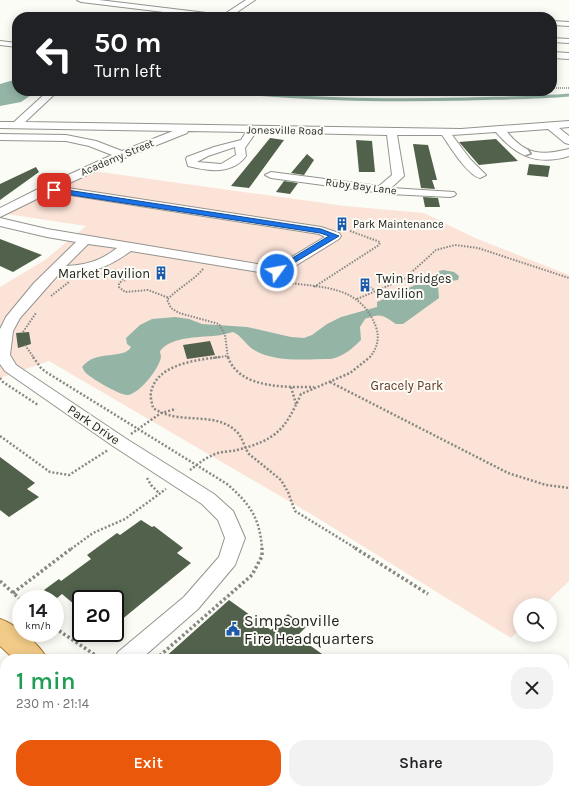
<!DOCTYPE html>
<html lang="en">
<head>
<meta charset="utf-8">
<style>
	body { margin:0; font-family:Karla,sans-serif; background:#f2f2f2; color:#202124; height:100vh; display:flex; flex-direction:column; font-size:15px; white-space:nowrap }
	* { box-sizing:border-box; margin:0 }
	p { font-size:13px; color:#757577 }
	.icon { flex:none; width:22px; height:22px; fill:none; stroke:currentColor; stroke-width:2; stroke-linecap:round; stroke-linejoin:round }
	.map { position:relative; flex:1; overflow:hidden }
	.drawer { position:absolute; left:0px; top:654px; width:569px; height:140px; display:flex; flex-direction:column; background:#fff; border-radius:16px 16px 0 0; box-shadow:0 2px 10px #0003 }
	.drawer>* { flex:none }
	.banner { position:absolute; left:12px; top:12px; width:545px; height:84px; border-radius:16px; box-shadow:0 2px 10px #0003; background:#202124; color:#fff; overflow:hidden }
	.tools { position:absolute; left:513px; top:598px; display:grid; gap:8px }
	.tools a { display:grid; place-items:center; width:44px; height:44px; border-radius:50%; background:#fff; box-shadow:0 2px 10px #0003; font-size:20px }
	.speed { position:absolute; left:12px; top:590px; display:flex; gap:8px; font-size:20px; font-weight:700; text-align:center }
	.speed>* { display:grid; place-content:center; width:52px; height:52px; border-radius:50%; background:#fff; box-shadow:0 2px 10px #0003; line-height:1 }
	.speed small { font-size:10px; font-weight:400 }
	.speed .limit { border:2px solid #111; border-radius:6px; background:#fff; color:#111 }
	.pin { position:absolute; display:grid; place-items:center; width:34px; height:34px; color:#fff; margin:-17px; border-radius:8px; box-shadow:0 2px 6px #0006 }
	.me { position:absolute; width:44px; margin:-22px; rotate:58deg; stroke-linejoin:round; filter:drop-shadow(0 0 3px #0008) }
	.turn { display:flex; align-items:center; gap:14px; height:84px; padding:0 16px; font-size:18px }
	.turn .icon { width:52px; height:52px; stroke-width:2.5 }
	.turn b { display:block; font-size:28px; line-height:34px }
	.round { display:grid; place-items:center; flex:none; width:42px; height:42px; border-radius:16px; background:#f2f2f2 }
	.head { display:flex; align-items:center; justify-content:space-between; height:68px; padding:0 16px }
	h1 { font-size:24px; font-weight:600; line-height:30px; color:#1e9e55 }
	.cta { display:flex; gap:8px; margin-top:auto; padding:8px 16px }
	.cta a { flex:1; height:46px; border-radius:16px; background:#ea580c; color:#fff; font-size:16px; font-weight:600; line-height:46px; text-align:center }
	.cta a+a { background:#f2f2f2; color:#202124 }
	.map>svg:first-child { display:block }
</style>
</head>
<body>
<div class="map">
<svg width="569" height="794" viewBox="0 0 569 794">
	<rect width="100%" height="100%" fill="#fcfcf6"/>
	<path fill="#fbe3d8" d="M93,171L345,206L424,213L475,238L569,275V581L544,605H520V629L511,638L311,514L49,361L0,378V287L45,260L86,226L7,214Z"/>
	<path fill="#94b4a6" d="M17,79V91H37L21,102L0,106V84Z
		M443,270L454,272L459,276L458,280L442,282L438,285L439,298L403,324H396C382,315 382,313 365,319L360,327L361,340C352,349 344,356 331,359C307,359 276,363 254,350C246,345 242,336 233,332C229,333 225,334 221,335C202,338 173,335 160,351C160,353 161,355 161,357C159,369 140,393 128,395C121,396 90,378 85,372C84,371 83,368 82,367C96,349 124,360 131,347L127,344L126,338L140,325L152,319L175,317L189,319L202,324L247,327L291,337L304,338L312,335L327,324L341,317L377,307V302L415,285H432L437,281L439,271Z"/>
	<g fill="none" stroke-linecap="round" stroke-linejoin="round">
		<path stroke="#94b4a6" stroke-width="2.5" d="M223,91L230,92"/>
		<path stroke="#94b4a6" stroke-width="3" d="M223,91C305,100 386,101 469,99C502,98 536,98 569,95"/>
	</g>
	<path fill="#51614b" d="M270,138L284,140L249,188L231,186Z
		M496,139L518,161L479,165L459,142Z
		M356,140L372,141L375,172H359Z
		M413,144L428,145L437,180H432L435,189L421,188Z
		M307,154L314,160L304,175L291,173Z
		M529,164L550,166L548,177L527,175Z
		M36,167L39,172L0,200V184Z
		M284,181L298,183L290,194L276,192Z
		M423,197L438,198L440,207H425Z
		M0,239L42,255L13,272L0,266Z
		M29,332L31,344L18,348L16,333Z
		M210,341L215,355L187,359L183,345Z
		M0,457L35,483L27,489L39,497L9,517L0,510Z
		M141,520L152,527L154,526L183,548L177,553L191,563L115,625V599H81V610L62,594L56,599L44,590L59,579L61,581L91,559L87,555L117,533L120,535Z
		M229,600L271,630L288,614L306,627L297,636L329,659H163Z"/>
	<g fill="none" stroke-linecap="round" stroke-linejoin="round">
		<g stroke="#94948f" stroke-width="2">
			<path id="minor" d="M77,0H99L223,15L246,0H255L230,17H205L81,2Z
				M552,21L569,22V26L552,25Z
				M552,38L569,39V43L552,42Z
				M0,41L17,43V47L0,45Z
				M552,52L569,53V59L552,58Z
				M48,91H58L25,122L461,129L569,121V127L559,128L569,136V144L565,143L548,129L507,132C526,155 541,156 569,149V156C538,166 516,156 496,132L452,135L470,159L486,175L480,178C467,175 450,146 442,135H397L404,176L391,188L454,192L456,194L454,196L450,197L390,194L271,178L265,175L271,172L379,186L392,175L387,135L256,132L245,148L246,156C232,175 208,171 188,166L186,159L187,157L214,147L241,140L246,132L188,131L187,133L117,161L61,187L321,227L339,233L341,236L339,239L282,274L277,275L131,251C104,270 91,273 58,275L20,318L13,331L10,355L16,365L125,438L214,494L233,511L245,538L235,565L198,609L141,659H115L118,652L184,597L219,557L225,538L218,520L202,504L113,446L5,371L0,364V329L6,317L34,283L76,242L47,237L0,226V218L47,229L275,267L325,237L319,234L51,192L0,217V208L44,186L112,155L89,146L66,141L0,140V134L66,135L96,141L122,151L173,131L0,128V122H14ZM235,147L236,155L221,164L197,162L208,156ZM88,244L117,248C101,261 86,265 66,266Z
				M569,721V746L564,748V723Z
				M564,756L569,758V794H554L552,789H564Z
				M48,789H75L73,794H46Z
				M122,789H149L147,794H120Z"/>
		</g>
		<g stroke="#a4782f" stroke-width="2">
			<path id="major" d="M0,619C15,624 40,644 47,659H14L0,646Z
				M167,789H201L203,794H169Z"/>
		</g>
		<path stroke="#878783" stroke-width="1.5" stroke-dasharray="1 1" stroke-linecap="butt" d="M552,88H569"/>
		<path stroke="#878783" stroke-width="2" stroke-dasharray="1.5 1.5" stroke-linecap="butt" d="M115,269L119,276L125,281
			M203,269C193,281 178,288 167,300L171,308L179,313L219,324L225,335L228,358
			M123,279L119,284V287L125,292L148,290L169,298
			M283,282C321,288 360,284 376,327C380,339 377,349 369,358
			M314,287L379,245L380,242L350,231
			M370,287L375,291
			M51,296L69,282
			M357,299L404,279L436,250L455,245L478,248L569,278
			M23,332L36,313
			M25,345L34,358
			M213,358L227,356"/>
		<path stroke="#878783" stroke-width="2.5" stroke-dasharray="2 2" stroke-linecap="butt" d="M33,357L41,368L46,372L227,484C250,504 260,518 262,549
			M220,357C196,360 157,364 151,392C150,397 152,403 153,408C161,413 169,416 179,417C200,420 222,416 238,433C243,439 244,447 249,454L281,480L288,492L295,511L357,549
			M228,357C239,389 286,387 314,387
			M0,378L3,382L38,405
			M330,382L508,473L546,485L569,488
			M291,387L296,404
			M131,434L161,413L176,409
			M0,436L50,472L69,475L108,450
			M190,470C197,465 205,458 213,455C220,451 230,452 237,450C276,440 285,430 301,394L350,373L370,357
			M147,478L151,485L159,493
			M71,549L93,533L125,519L166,489"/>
		<path stroke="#878783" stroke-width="3.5" stroke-dasharray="2.5 2.5" stroke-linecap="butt" d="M355,548L428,594
			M0,581L21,600
			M13,593L72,548
			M55,628L101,659
			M156,659L252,575L262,556V548
			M246,789L251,794"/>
		<use href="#minor" fill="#fff" fill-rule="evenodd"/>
		<use href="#major" fill="#f3cb88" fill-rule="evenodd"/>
	</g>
	<defs><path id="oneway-chevron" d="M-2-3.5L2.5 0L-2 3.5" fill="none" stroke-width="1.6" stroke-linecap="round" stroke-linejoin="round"/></defs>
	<use stroke="#9a9a99" href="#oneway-chevron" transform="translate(529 153) rotate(17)"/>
	<path fill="#1a73e8" stroke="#114b97" d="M54,188L321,229L339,236L277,273H274V269L329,236L320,233L52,192L51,190Z"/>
	<defs>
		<g id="building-bare" transform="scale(1.08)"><path d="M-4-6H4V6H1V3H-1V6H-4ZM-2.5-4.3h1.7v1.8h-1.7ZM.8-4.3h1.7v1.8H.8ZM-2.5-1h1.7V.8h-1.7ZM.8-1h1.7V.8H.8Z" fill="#1c59aa" stroke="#fcfcf6" stroke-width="2.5" paint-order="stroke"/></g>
		<g id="civic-bare" transform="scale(1.08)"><path d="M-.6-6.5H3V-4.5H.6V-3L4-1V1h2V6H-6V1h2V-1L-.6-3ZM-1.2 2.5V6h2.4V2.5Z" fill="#1c59aa" stroke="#fcfcf6" stroke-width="2.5" paint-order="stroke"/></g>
	</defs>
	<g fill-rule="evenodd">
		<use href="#building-bare" x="342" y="224"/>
		<use href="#building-bare" x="161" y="273"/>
		<use href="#building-bare" x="365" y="285"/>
		<use href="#civic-bare" x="233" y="629"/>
	</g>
	<g text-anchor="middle" stroke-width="4" stroke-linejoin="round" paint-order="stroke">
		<g font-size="11" fill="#1f1f1d" stroke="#fcfcf6">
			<text transform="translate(285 130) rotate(1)" y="4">Jonesville Road</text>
			<text transform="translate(117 157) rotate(-23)" y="4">Academy Street</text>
			<text transform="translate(361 186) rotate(7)" y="4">Ruby Bay Lane</text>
		</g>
		<g font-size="11" fill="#1f1f1d" stroke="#fcfcf6" text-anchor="start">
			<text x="353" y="228">Park Maintenance</text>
		</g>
		<g font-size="13" fill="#1f1f1d" stroke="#fcfcf6" text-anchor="end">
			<text x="150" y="278">Market Pavilion</text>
			<text x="376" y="283" text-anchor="start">Twin Bridges<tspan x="376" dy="15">Pavilion</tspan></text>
		</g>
		<g font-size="13" fill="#633722" stroke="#fcfcf6">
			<text x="407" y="390">Gracely Park</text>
		</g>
		<g font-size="13" fill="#1f1f1d" stroke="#fcfcf6">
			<text transform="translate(94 424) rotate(34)" y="5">Park Drive</text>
		</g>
		<g font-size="16" fill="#1f1f1d" stroke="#fcfcf6" text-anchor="start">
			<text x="244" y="626">Simpsonville<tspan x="244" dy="18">Fire Headquarters</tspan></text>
		</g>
	</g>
</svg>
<div class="tools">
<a><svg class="icon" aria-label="search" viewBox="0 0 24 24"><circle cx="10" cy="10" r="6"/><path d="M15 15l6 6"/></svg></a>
</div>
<div class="speed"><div>14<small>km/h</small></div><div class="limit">20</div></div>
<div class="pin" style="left:54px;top:190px;background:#d93025"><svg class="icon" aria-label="arrive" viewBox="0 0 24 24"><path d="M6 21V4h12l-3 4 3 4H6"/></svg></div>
<svg class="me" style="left:277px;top:271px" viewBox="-20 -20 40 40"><circle r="17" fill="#1a73e8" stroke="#fff" stroke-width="3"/><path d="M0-11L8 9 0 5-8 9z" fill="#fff"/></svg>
<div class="banner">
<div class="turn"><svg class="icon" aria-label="left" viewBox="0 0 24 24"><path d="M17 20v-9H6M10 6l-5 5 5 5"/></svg><div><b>50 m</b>Turn left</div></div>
</div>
<section class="drawer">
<div class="head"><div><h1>1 min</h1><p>230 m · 21:14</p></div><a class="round"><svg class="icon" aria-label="close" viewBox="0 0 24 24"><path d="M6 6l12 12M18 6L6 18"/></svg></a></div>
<div class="cta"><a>Exit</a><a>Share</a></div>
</section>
</div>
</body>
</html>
